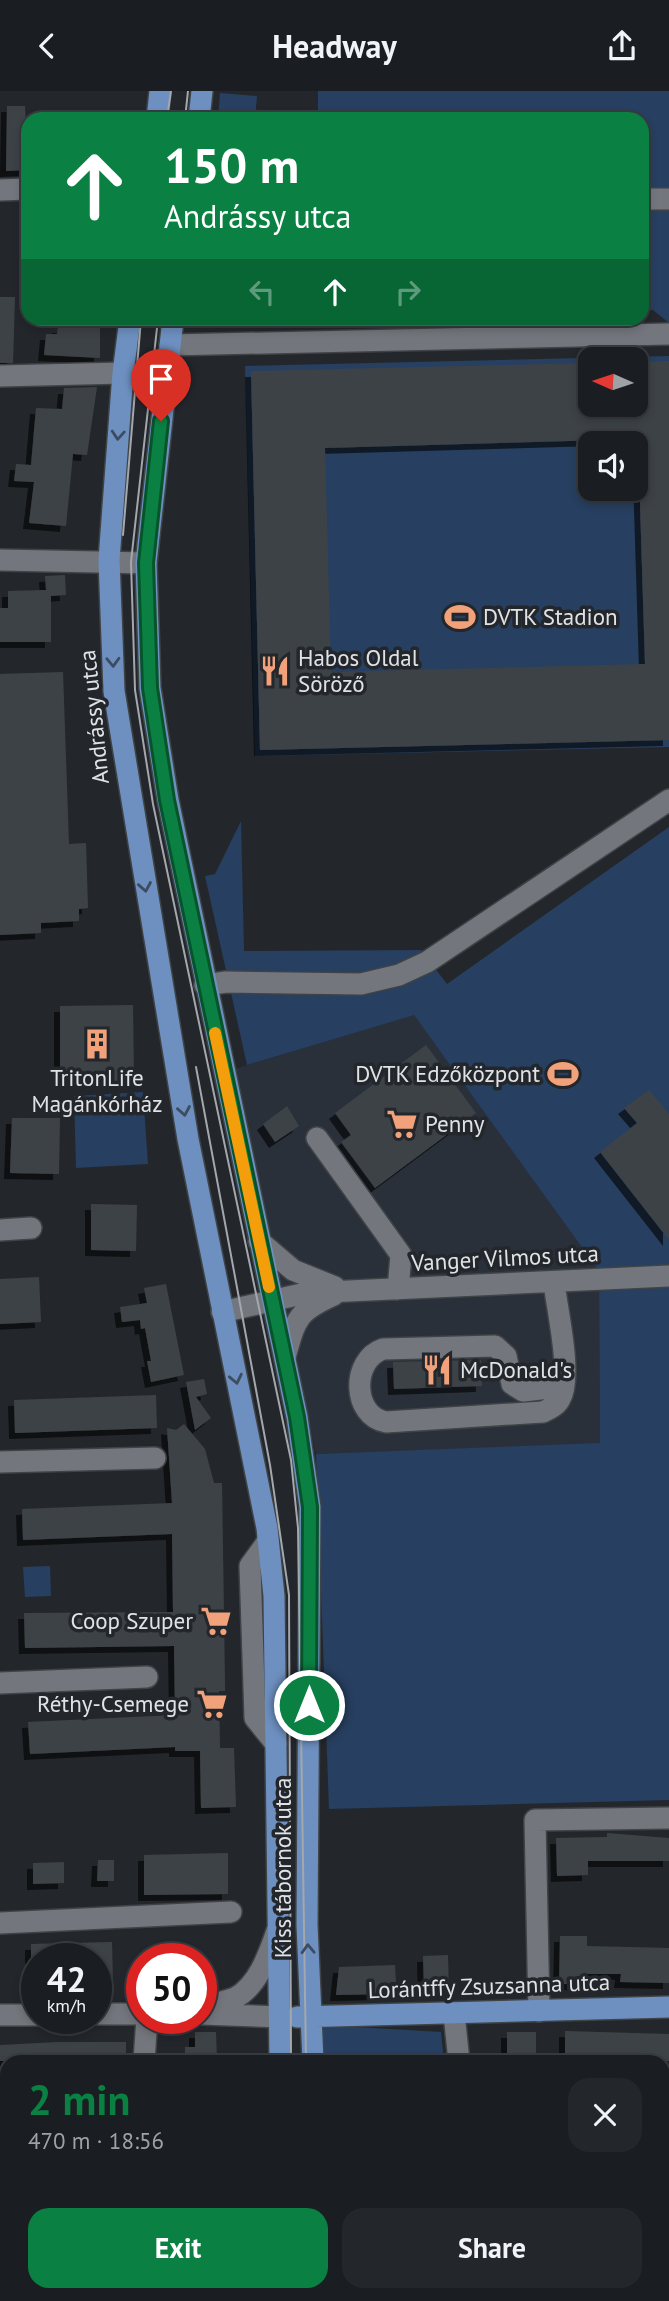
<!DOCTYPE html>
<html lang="en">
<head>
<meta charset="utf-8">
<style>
	body { margin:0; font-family:"PT Sans",sans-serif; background:#23262a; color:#f1f3f6; height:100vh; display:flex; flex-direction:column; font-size:26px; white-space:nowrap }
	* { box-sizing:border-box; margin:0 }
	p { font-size:23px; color:#9fa2a5 }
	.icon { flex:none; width:38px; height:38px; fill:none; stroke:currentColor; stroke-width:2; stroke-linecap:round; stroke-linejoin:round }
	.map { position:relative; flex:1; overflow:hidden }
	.details { position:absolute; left:0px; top:1964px; width:670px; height:247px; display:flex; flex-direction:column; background:#1a1d21; border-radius:21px 21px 0 0; box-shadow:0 4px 10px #0003,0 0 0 2px #383b3f }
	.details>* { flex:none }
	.hud { position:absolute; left:21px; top:21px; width:628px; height:214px; border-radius:21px; box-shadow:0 4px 10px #0003,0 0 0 2px #383b3f; background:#0b8043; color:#fff; overflow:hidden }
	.needle { width:46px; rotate:273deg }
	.tools { position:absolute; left:578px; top:256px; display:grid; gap:14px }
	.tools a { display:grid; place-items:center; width:70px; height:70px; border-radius:14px; background:#1a1d21; box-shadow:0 4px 10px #0003,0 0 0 2px #383b3f; font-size:35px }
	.speed { position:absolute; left:21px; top:1852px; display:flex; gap:14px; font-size:35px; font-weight:700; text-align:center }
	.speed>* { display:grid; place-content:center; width:91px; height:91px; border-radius:50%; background:#1a1d21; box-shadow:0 4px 10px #0003,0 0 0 2px #383b3f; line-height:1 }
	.speed small { font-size:18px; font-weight:400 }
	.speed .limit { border:10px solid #d22; background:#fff; color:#111 }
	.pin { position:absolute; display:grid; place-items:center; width:60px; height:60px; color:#fff; margin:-72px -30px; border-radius:50% 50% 50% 0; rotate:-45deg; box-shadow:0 0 7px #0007 }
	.pin .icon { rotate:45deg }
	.me { position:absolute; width:77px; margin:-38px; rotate:0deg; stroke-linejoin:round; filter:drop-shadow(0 0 5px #0008) }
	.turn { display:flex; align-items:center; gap:24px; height:147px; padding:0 28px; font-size:32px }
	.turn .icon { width:91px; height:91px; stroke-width:2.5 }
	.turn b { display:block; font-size:49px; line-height:60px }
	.lanes { display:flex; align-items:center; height:66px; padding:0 28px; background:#0003; justify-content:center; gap:35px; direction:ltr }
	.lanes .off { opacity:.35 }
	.round { display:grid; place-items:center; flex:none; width:74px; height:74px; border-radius:21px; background:#23262a }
	.headline { display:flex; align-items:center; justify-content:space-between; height:119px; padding:0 28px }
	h1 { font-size:42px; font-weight:600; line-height:52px; color:#0b8043 }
	.cta { display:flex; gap:14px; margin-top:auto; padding:14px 28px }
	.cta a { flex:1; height:80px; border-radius:21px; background:#0b8043; color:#fff; font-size:28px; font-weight:600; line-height:80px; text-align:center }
	.cta a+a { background:#23262a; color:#f1f3f6 }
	header { display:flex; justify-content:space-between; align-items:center; height:91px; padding:0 28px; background:#1a1d21; font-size:32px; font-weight:600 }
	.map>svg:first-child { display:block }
</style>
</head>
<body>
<header><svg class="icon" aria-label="back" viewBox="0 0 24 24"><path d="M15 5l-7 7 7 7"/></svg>Headway<svg class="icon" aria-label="share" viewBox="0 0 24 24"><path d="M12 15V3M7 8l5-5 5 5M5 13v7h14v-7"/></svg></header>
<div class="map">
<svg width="669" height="2210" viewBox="0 0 669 2210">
	<defs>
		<filter id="shadow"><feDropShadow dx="-6" dy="6" stdDeviation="0" flood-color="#0009"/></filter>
	</defs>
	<rect width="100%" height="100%" fill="#23272c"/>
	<path fill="#29303a" d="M414,923L599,1180L600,1353L316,1363L235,978Z"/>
	<path fill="#273f60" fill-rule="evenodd" d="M318,0H669V232L653,219H642V28H318Z
		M220,2L257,5L255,28H218Z
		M669,265V656L255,665L245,275ZM590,268H635V313H590ZM590,352H635V397H590Z
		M241,730L244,860L421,859L447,893L669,736V1709L329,1718L316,1363L600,1352L599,1180L414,924L247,974L205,785L215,783Z
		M143,1001L148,1073L76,1077L74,1005Z
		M50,1475L51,1505L25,1506L23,1476Z
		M322,1934L441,1941L444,1970H322Z
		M323,2203H466L467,2210H323Z"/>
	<path fill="#3e4247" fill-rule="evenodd" filter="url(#shadow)" d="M7,15H25L28,79L6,80Z
		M0,206H15L13,272H0Z
		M77,230L100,231V267L44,264L46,243H57L58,236L76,237Z
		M669,270V649L260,659L251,280L590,272V313H635V271ZM638,348L645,573L331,581L325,357Z
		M97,296L87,364L73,363L66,435L29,432L34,391L14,390L16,373L31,374L36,317L62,318L64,297Z
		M65,484L66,504L51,505V551H0V517H8V500L46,499L45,485Z
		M63,581L69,753L86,752L88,817L79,818V830L41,832V842L0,844V583Z
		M133,914L134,990L60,991V915Z
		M426,954L476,1022L375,1097L341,1051L351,1044L335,1022Z
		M649,999L669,1023V1149L600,1061L637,1032L624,1017Z
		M287,1015L299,1035L275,1051L263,1033Z
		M12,1027H60L59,1083L10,1082Z
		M91,1113L137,1114L136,1160L91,1159Z
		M39,1186L41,1231L0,1233V1188Z
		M166,1193L184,1284L151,1291L147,1270H151L145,1237L141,1238L140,1229L122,1231L120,1216L147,1212L144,1197Z
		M481,1269L482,1295L394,1298L393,1271Z
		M204,1288L207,1303L196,1306L211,1327L195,1339L186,1291Z
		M156,1304L157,1337L15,1342L14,1309Z
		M184,1333L205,1358L214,1392H222L225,1592V1600H219L220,1657H234L236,1716L201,1717L200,1660H175V1656L30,1663L28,1631L175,1624L174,1555L25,1557L24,1522L173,1521L172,1443L23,1449L22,1418L172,1412L167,1337L176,1339Z
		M607,1742L669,1747V1770H588V1784L557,1785L556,1747L607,1746Z
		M228,1762V1803L144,1804V1764Z
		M98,1769H114V1790H97Z
		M64,1771V1792L33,1793V1772Z
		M560,1845H587V1855L669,1857V1892L620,1891L621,1883H585L586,1893H559Z
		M112,1851L113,1892H96V1867H31V1853Z
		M448,1864L449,1901L424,1902L423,1865Z
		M395,1874L396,1891H390V1903L336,1904L339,1876Z
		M565,1940L669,1943V1970H565Z
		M195,1941H216L217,1970H185V1956H195Z
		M507,1941H536V1970H507Z
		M59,1951H126V1970H0V1954Z"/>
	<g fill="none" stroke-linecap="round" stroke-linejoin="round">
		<g stroke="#3f4346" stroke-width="24">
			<path id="minor" d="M0,99L28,98
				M642,108H669
				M170,254L669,243
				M0,285L123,282
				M0,469L146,472
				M205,894L226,891L361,893L399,884L427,871L669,709
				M317,1047L401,1164L398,1198
				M0,1139L31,1137
				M259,1150L293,1179L335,1196
				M554,1192C557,1218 573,1287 560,1308C556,1315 550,1318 543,1321L386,1331C352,1325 351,1269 383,1258L495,1255L506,1265L512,1293L523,1300L549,1297L564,1280
				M222,1221L306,1202L669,1185
				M285,1266C296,1228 296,1221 334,1204
				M0,1371L155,1367
				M268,1450L250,1475L255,1627L276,1653
				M0,1592L147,1586
				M0,1832L231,1821
				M201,1915C212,1913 225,1911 235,1907C258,1895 269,1863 277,1840
				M539,1920L535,1729L669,1727
				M96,1923H142
				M201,1923L281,1926
				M454,1923L459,1970
				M0,1924H37
				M144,1970L147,1927
				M0,2037L7,2036
				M0,2059H7
				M663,2119H669
				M0,2131H7
				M483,2203L484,2210
				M581,2203V2210"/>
		</g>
		<g stroke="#3f4346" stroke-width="24">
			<path id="major" d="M157,28L160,0
				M199,28L202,0
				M130,228L123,282L109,469L114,600L188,1048L267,1437L274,1505L280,1970
				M173,228L146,472L150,597L168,709L297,1326L310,1416L307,1834L313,1970
				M297,1926L669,1916
				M319,2203V2210
				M272,2210V2203"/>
		</g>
		<use href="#minor" stroke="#73777d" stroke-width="21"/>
		<use href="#major" stroke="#6d90c0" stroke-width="21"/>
		<path stroke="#a4a7ab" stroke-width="2" d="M167,28L171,0
			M185,28L188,0
			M158,228L131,471L135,599L153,713L291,1369L298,1437L306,1970
			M123,444L141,228
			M196,976L270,1374L289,1504L291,1970
			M287,2203V2210
			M308,2210V2203"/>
	</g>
	<defs><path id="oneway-chevron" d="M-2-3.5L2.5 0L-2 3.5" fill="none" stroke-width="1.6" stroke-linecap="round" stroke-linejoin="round" transform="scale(1.75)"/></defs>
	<g stroke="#3d4c60">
		<use href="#oneway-chevron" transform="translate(118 344) rotate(94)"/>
		<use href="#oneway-chevron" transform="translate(113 571) rotate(88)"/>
		<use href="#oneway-chevron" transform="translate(145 796) rotate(80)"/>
		<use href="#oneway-chevron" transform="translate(184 1020) rotate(80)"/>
		<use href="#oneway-chevron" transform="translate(236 1288) rotate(78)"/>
		<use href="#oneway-chevron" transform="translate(308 1858) rotate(-92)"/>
	</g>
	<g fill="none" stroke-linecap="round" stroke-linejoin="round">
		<g stroke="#07532c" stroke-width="18">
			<path id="route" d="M161,330L146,472L150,597L167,709L297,1326L310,1416L309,1614"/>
		</g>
		<use href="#route" stroke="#0b8043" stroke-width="12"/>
		<path stroke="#f59e0b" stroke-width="12" d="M215,942L269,1196"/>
	</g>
	<defs>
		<g id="stadium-bare" transform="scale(2.415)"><path d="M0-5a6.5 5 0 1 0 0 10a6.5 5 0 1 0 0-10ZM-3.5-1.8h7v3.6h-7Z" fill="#f1a27b" stroke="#23272c" stroke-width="2.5" paint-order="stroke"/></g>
		<g id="restaurant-bare" transform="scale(2.415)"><path d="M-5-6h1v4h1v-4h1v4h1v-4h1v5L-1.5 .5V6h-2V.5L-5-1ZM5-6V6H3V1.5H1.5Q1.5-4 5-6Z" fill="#f1a27b" stroke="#23272c" stroke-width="2.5" paint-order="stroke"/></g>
		<g id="building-bare" transform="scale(2.415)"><path d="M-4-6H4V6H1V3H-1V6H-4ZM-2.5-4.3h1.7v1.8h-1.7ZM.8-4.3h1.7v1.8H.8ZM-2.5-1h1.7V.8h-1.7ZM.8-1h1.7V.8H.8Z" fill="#f1a27b" stroke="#23272c" stroke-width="2.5" paint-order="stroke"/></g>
		<g id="supermarket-bare" transform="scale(2.415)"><path d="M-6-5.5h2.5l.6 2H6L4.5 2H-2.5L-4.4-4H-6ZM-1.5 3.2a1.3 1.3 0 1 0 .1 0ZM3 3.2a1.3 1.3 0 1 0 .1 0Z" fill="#f1a27b" stroke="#23272c" stroke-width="2.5" paint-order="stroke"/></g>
	</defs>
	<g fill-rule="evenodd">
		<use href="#stadium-bare" x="460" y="526"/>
		<use href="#restaurant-bare" x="275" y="580"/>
		<use href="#building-bare" x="97" y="953"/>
		<use href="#stadium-bare" x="563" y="983"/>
		<use href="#supermarket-bare" x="402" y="1033"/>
		<use href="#restaurant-bare" x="437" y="1279"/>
		<use href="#supermarket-bare" x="216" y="1530"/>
		<use href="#supermarket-bare" x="212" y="1613"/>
	</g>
	<g text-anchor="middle" stroke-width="7" stroke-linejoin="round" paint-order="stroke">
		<g font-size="23" fill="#e0e3e6" stroke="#23272c" text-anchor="start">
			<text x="483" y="534">DVTK Stadion</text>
			<text x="298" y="575">Habos Oldal<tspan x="298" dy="26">Söröző</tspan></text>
			<text x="540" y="991" text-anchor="end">DVTK Edzőközpont</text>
			<text x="97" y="995" text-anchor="middle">TritonLife<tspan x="97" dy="26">Magánkórház</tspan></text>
			<text x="425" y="1041">Penny</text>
			<text x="460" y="1287">McDonald's</text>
			<text x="193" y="1538" text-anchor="end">Coop Szuper</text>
			<text x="189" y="1621" text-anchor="end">Réthy-Csemege</text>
		</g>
		<g font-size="23" fill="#e0e3e6" stroke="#23272c">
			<text transform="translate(94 626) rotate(-96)" y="8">Andrássy utca</text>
			<text transform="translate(505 1167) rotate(-3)" y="8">Vanger Vilmos utca</text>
			<text transform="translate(283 1777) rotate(-90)" y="8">Kiss tábornok utca</text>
			<text transform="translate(489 1895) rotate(-2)" y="8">Lorántffy Zsuzsanna utca</text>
		</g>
	</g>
</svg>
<div class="tools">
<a><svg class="needle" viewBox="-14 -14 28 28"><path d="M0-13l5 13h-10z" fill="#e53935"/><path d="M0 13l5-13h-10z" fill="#9fa2a5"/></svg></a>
<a><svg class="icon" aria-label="sound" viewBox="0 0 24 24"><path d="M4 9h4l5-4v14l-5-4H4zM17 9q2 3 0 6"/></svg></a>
</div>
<div class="speed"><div>42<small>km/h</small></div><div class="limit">50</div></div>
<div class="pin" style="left:161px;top:330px;background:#d93025"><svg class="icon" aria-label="arrive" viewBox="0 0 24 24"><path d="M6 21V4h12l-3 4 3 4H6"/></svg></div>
<svg class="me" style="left:309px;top:1614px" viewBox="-20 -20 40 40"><circle r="17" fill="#0b8043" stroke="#fff" stroke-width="3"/><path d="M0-11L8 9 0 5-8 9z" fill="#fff"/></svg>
<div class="hud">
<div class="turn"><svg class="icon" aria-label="ahead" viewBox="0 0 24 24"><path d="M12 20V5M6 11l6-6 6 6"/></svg><div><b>150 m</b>Andrássy utca</div></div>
<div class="lanes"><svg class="icon off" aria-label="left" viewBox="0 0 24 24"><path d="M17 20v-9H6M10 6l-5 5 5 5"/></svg><svg class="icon" aria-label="ahead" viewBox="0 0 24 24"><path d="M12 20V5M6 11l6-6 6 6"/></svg><svg class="icon off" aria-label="right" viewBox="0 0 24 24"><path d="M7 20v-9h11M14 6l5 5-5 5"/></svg></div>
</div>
<section class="details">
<div class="headline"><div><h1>2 min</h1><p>470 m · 18:56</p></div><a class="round"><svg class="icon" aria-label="close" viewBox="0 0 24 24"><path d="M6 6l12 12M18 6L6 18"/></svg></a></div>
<div class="cta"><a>Exit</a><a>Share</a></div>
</section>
</div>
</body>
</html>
